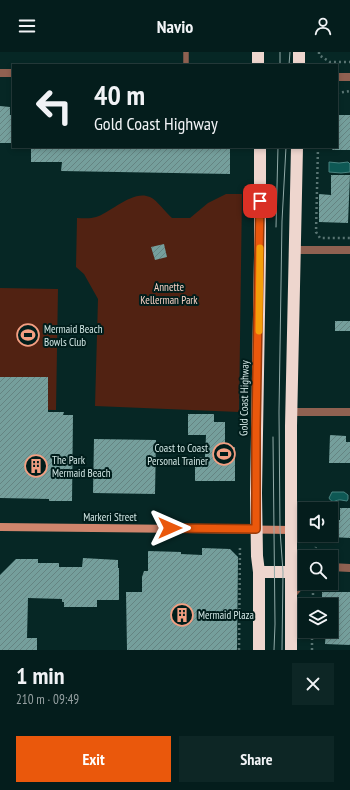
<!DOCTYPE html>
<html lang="en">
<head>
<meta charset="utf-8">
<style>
	body { margin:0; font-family:"PT Sans Narrow",sans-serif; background:#0d2625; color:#f1f3f6; height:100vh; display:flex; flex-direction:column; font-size:15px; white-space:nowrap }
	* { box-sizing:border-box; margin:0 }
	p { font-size:13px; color:#97a2a3 }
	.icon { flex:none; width:22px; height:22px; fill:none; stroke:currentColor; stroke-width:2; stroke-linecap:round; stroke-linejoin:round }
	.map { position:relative; height:598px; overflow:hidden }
	.sheet { display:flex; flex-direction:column; background:#041d1c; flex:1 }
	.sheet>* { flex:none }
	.top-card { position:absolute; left:12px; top:12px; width:326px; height:84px; border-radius:0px; box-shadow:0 2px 6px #0003,0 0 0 1px #253b3b; background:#041d1c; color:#f1f3f6; overflow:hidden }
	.controls { position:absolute; left:298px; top:450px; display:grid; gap:8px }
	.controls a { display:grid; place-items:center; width:40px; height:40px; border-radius:0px; background:#041d1c; box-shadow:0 2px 6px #0003,0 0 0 1px #253b3b; font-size:20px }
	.pin { position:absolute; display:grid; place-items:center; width:34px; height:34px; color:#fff; margin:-17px; border-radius:8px; box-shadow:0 2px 6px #0006 }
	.me { position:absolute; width:44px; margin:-22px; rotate:90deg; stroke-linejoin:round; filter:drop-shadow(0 0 3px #0008) }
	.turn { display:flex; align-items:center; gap:14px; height:84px; padding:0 16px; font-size:18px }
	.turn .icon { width:52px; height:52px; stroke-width:2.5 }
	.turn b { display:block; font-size:28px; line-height:34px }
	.round { display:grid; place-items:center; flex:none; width:42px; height:42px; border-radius:0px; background:#0d2625 }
	.head { display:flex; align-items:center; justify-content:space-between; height:68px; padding:0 16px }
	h1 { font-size:24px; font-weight:700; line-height:30px }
	.button { display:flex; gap:8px; margin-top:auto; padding:8px 16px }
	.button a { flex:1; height:46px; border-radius:0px; background:#ea580c; color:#fff; font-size:16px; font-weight:700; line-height:46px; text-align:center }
	.button a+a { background:#0d2625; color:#f1f3f6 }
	header { display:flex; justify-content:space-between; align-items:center; height:52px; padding:0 16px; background:#041d1c; font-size:18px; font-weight:700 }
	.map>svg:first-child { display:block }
</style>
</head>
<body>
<header><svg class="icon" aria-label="menu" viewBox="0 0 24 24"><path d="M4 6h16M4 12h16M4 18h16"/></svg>Navio<svg class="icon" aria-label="person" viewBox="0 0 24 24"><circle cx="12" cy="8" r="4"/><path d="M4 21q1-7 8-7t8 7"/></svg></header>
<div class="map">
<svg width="350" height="598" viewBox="0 0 350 598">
	<defs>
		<pattern id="building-hatch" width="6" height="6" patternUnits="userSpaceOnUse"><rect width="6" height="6" fill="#759f9c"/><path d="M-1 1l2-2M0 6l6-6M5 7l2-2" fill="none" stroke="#658482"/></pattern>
	</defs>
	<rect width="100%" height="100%" fill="#062725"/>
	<path fill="#512212" d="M226,142H242L239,360L95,354L98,247L84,222L76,215L77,166C83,166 90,167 96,165C110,161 133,137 150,145C157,148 166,161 172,166H190L208,151Z
		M0,236L58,237L56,358L0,357Z"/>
	<path fill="#0e5854" stroke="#498380" d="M329,110L339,111L348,110L350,112V120L341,121L329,120Z
		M332,440H344L348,443V447L347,449C345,449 343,448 341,448C336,447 333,453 329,446Z"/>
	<path fill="url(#building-hatch)" d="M0,54L10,55V63H13V91H0Z
		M337,63H350V98H332L334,95H337Z
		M31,95H230V122L61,119L62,110H31Z
		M331,123H350L348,171L319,170V142L331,143Z
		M164,192L167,205L155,208L151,195Z
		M335,269H350V279H335Z
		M0,325H48V360H64L63,363H73L72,449H49V447L0,446Z
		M188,362H214V370H225V395H235V429H195V406L205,405L206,383H188Z
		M330,383L346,384V390H350V411H329Z
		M94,387L156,388L155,442L93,441Z
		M340,456H350V486L331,485V468H340Z
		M202,496L230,497L238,505L237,598H127L126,540H142V525L144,519H148V499L181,500V502L202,503Z
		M83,506L118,508V516H119V548H97V555H64V550H62V547L28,546L27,586H37V598H0V523L16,507H38V511H59V515H82Z
		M322,540H350V593L325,592L326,579H331V553H322Z"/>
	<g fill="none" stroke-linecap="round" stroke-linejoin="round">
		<path stroke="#597573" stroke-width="2.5" stroke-dasharray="2 3" stroke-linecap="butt" d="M319,0V3L330,10H350
			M337,41L350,39
			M318,95L316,180L320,186H350
			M312,505L316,495
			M313,553V534
			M239,598L240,493
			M312,598V579"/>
		<path stroke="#8f6151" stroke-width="5.5" d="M186,13V0"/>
		<path stroke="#8f6151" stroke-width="8" d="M0,21H13
			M337,25H350
			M295,198H350
			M291,360H350
			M331,515L350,516
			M292,543L305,528"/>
		<path stroke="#cf856c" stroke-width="8" d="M0,475L291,478"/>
		<path stroke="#eed6ce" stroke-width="12" d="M258,13V0
			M299,13V0
			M259,520H291
			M259,598V520L257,504L256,441L260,203V95
			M291,598V374L297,95"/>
		<path stroke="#91aaa8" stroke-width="1" d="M280,13V0
			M289,13L290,0
			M276,175L278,95
			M273,385L275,572L274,598
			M282,598L283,520L280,478L279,360L282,169L286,95"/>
	</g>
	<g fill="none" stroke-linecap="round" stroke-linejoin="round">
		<g stroke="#983908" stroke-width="10">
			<path id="route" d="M170,476L256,477V377L260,149"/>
		</g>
		<use href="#route" stroke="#ea580c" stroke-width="7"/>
		<path stroke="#f59e0b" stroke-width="7" d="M259,279L260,196"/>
	</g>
	<defs>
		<g id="stadium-ring" transform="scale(1.15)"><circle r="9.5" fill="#001d1b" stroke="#f39f82" stroke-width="1.5"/><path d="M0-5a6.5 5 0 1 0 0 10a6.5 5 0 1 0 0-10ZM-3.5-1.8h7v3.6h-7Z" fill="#f39f82"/></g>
		<g id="building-ring" transform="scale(1.15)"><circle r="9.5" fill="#001d1b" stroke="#f39f82" stroke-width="1.5"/><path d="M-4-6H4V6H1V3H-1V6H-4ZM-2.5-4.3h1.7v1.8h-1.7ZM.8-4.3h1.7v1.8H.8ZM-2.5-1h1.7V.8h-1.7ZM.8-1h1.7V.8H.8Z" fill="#f39f82"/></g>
	</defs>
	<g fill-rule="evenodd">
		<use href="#stadium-ring" x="28" y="283"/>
		<use href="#stadium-ring" x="224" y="402"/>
		<use href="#building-ring" x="36" y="414"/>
		<use href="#building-ring" x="182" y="563"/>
	</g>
	<g text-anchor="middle" stroke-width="4" stroke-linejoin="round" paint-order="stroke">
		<g font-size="11" fill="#f6d1c4" stroke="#001d1b">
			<text x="169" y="239">Annette<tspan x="169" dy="13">Kellerman Park</tspan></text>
		</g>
		<g font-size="11" fill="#d2e7e5" stroke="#001d1b" text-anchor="start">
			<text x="44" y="281">Mermaid Beach<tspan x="44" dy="13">Bowls Club</tspan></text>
			<text x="208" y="400" text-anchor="end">Coast to Coast<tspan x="208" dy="13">Personal Trainer</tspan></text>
			<text x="52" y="412">The Park<tspan x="52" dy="13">Mermaid Beach</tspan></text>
			<text x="198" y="567">Mermaid Plaza</text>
		</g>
		<g font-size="11" fill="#d2e7e5" stroke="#001d1b">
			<text transform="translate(244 346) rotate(-89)" y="4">Gold Coast Highway</text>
			<text x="110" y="469">Markeri Street</text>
		</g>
	</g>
</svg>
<div class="controls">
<a><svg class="icon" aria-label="sound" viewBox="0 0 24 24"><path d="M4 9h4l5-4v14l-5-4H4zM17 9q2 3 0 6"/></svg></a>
<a><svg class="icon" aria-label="search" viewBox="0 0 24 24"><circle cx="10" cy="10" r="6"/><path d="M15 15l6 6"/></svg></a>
<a><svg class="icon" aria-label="layers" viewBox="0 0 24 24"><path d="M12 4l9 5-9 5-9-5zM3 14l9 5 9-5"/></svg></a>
</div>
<div class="pin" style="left:260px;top:149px;background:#d93025"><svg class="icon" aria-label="arrive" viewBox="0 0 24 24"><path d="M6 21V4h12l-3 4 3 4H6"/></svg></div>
<svg class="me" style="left:170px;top:476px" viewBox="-20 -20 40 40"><path d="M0-17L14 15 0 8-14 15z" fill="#ea580c" stroke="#fff" stroke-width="4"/></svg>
<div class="top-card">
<div class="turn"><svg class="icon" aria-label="left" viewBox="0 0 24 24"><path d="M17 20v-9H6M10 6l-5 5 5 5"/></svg><div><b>40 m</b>Gold Coast Highway</div></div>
</div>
</div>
<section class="sheet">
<div class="head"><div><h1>1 min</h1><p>210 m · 09:49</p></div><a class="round"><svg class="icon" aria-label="close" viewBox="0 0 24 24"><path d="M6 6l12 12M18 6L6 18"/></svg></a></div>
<div class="button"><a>Exit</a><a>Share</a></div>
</section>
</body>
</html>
